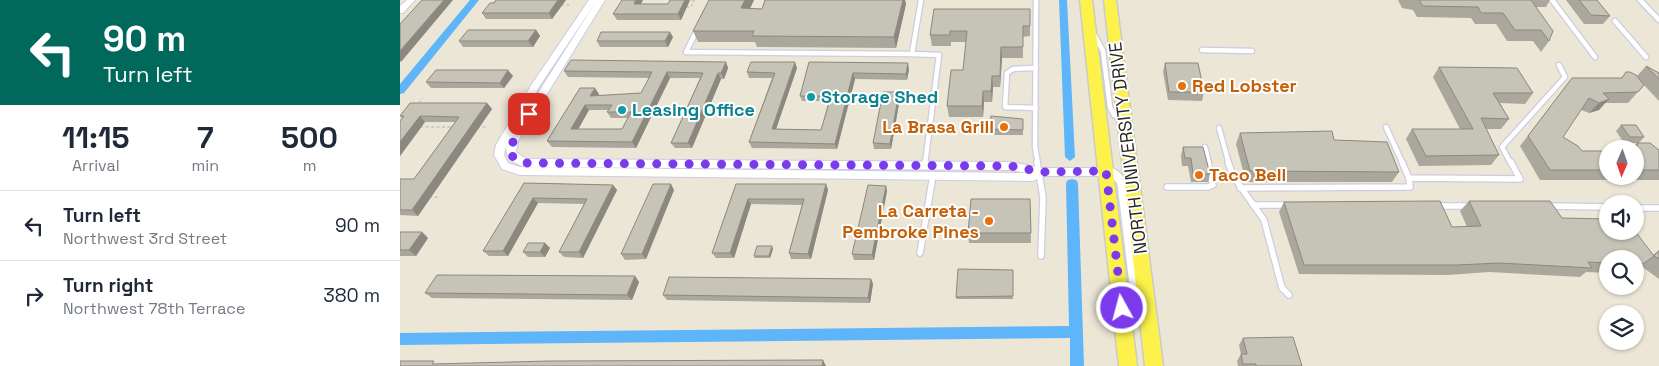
<!DOCTYPE html>
<html lang="en">
<head>
<meta charset="utf-8">
<style>
	body { margin:0; font-family:"Space Grotesk",sans-serif; background:#f2f2f3; color:#1f2937; height:100vh; display:flex; flex-direction:column; font-size:19px; white-space:nowrap }
	* { box-sizing:border-box; margin:0 }
	p { font-size:16px; color:#747a83 }
	.icon { flex:none; width:28px; height:28px; fill:none; stroke:currentColor; stroke-width:2; stroke-linecap:round; stroke-linejoin:round }
	.map { position:relative; flex:1; overflow:hidden }
	.panel { display:flex; flex-direction:column; background:#fff; width:400px }
	.panel>* { flex:none }
	.hud { background:#00695c; color:#fff; overflow:hidden }
	.needle { width:32px; rotate:182deg }
	.fabs { position:absolute; left:1199px; top:140px; display:grid; gap:10px }
	.fabs a { display:grid; place-items:center; width:45px; height:45px; border-radius:50%; background:#fff; box-shadow:0 1px 4px #0004; font-size:25px }
	.pin { position:absolute; display:grid; place-items:center; width:42px; height:42px; color:#fff; margin:-21px; border-radius:10px; box-shadow:0 2px 8px #0006 }
	.me { position:absolute; width:55px; margin:-28px; rotate:353deg; stroke-linejoin:round; filter:drop-shadow(0 0 4px #0008) }
	.turn { display:flex; align-items:center; gap:18px; height:105px; padding:0 20px; font-size:22px }
	.turn .icon { width:65px; height:65px; stroke-width:2.5 }
	.turn b { display:block; font-size:35px; line-height:42px }
	.eta { display:flex; justify-content:space-evenly; align-items:center; height:85px; text-align:center }
	.eta b { font-size:30px; font-weight:600; line-height:35px }
	ul { padding:0; list-style:none }
	li { display:flex; align-items:center; gap:15px; height:70px; padding:0 20px; border-top:1px solid #e0e1e3 }
	li div { flex:1 }
	li b { display:block; font-size:19px }
	li em { font-style:normal }
	main { display:flex; flex:1; min-height:0 }
	.map>svg:first-child { display:block }
</style>
</head>
<body>
<main>
<section class="panel">
<div class="hud">
<div class="turn"><svg class="icon" aria-label="left" viewBox="0 0 24 24"><path d="M17 20v-9H6M10 6l-5 5 5 5"/></svg><div><b>90 m</b>Turn left</div></div>
</div>
<div class="eta">
<div><b>11:15</b><p>Arrival</p></div>
<div><b>7</b><p>min</p></div>
<div><b>500</b><p>m</p></div>
</div>
<ul>
<li><svg class="icon" aria-label="left" viewBox="0 0 24 24"><path d="M17 20v-9H6M10 6l-5 5 5 5"/></svg><div><b>Turn left</b><p>Northwest 3rd Street</p></div><em>90 m</em></li>
<li><svg class="icon" aria-label="right" viewBox="0 0 24 24"><path d="M7 20v-9h11M14 6l5 5-5 5"/></svg><div><b>Turn right</b><p>Northwest 78th Terrace</p></div><em>380 m</em></li>
</ul>
</section>
<div class="map">
<svg width="1259" height="366" viewBox="0 0 1259 366">
	<rect width="100%" height="100%" fill="#ece6d7"/>
	<g fill="none" stroke-linecap="round" stroke-linejoin="round">
		<path fill="#5fb5f9" fill-rule="evenodd" d="M70,0H79L4,93L0,94V84Z
			M659,0H667L675,157L670,161L665,157Z
			M672,179L676,180L678,183L684,366H670V338L0,345V333L669,326L666,183L668,180Z"/>
		<g stroke="#cccce2" stroke-width="7">
			<path id="lane-far1" d="M521,0L512,54L539,55L525,164
				M636,0L635,147L638,164
				M1152,0L1195,57
				M1240,0L1259,20
				M1215,21L1246,57
				M297,30L286,52L512,54
				M694,34L703,51L710,107L714,115L722,121
				M802,50L852,51
				M636,68L613,69L607,73L605,107L636,108
				M986,127L1003,164
				M819,128L829,164
				M805,147L809,164
				M1111,164L1102,147L1165,77L1159,65"/>
		</g>
		<g stroke="#cccce2" stroke-width="8">
			<path id="lane" d="M637,162L643,197L641,256
				M828,162L833,176L864,220L882,288L889,295
				M525,166V162
				M1009,178L1120,179L1111,162
				M767,187H808L813,185L808,162
				M840,188L1010,187L1009,178L1002,162
				M853,205H887
				M1036,206H1070
				M1148,206L1208,207
				M1235,208H1259
				M520,253L533,175"/>
		</g>
		<g stroke="#cccce2" stroke-width="2">
			<path id="street" d="M7,0H15L3,13H0V6Z
				M189,0H197L139,87L114,131L197,0H205L118,141L116,152L126,159L611,162L641,168H712C721,171 726,180 728,188L741,287L751,297L749,301L745,302L741,301L730,289L718,188L717,183L710,176H643L633,181L120,175L102,169L94,155L96,145L132,84ZM107,142C103,156 113,163 125,167L611,170L628,173L120,167L108,163L104,155Z"/>
		</g>
		<g stroke="#cbcbcb" stroke-width="3">
			<path id="primary" d="M680,0H692L737,366H719Z
				M704,0H716L763,366H745Z"/>
		</g>
		<path stroke="#cbcbcb" stroke-width="2" stroke-dasharray="3 2.5" stroke-linecap="butt" d="M161,5H169
			M286,7H291L294,1H289
			M19,103L23,98
			M20,127H53
			M77,127H87
			M29,197H39"/>
		<use href="#lane-far1" stroke="#fff" stroke-width="4.5"/>
		<use href="#lane" stroke="#fff" stroke-width="5.5"/>
		<use href="#street" fill="#fff" fill-rule="evenodd"/>
		<use href="#primary" fill="#fcf24b" fill-rule="evenodd"/>
	</g>
	<path fill="#aaa89d" fill-rule="evenodd" d="M96,0H166L152,19H86L82,13Z
		M222,0H243L241,4H268L270,0H290L281,20H217L213,14Z
		M309,0H354L350,8L362,9L365,0H505L506,4L496,48L357,47L355,42H298L293,31Z
		M998,0H1150L1146,7H1136L1149,41L1141,52L1133,41H1107L1096,24H1075L1071,18L1017,17L1013,10L1002,8Z
		M1166,0H1197L1210,16L1203,24H1184Z
		M630,9V36L623,37V58H602L600,87H593L592,102H584L583,117H549L547,106L563,70L566,42H551V46H532L530,35Z
		M136,30L140,36L133,47H63L59,41Z
		M273,37L268,47H200L197,41Z
		M326,62L328,68L324,79H321L292,148H275L271,143L300,78H270L236,148L152,147L147,141L180,88L199,94L198,96L241,93L249,78L168,77L164,71ZM189,110H209L207,112L211,118H228L222,129H178Z
		M409,62L509,69L507,80L455,79L437,149L352,148L349,142L372,78H349L347,72L397,68L376,129L421,130L429,101H402L400,96Z
		M765,63L804,92L802,101L768,100L763,72Z
		M1246,66L1259,73V101L1244,85L1228,103H1205L1199,110L1189,113L1181,110L1163,137L1182,151H1208V176H1235V149H1231L1237,143L1259,150V180H1140L1120,146L1172,78H1221L1226,72L1237,76Z
		M1039,67L1133,93L1125,104L1100,103L1109,119L1101,129H1086L1099,155L1091,165L1019,166L1006,139L1012,129H1060L1033,77Z
		M113,76L104,88H31L26,82Z
		M499,92L500,98L491,149H474L473,143Z
		M87,103L92,109L18,216L0,215V179H14L55,122H25L0,156V121L2,118L0,116Z
		M623,119V135H590L589,129Z
		M1221,125L1244,137L1239,143H1224L1216,131Z
		M840,133L934,140L999,172L992,182H846L836,144Z
		M783,147L810,174L808,182H791L788,166H782L781,156Z
		M124,183L213,185L217,190L183,258L164,257L159,252L184,204L138,203L108,256H89L83,251Z
		M336,184H426L428,190L411,259H391L389,253L402,205L351,204L334,258H316L312,253Z
		M486,186L487,191L474,260H454L452,254Z
		M274,190L246,259L225,260L221,254Z
		M630,199L631,243H569L568,233Z
		M1069,201L1162,218L1253,255L1259,250V279L1241,266L1235,270V259H1208V273L1186,272L1180,277L1089,272L1048,275L899,274L879,212L884,202L1052,227H1067L1060,211Z
		M0,232H22L28,238L16,256H0Z
		M145,243L150,248L145,257H128L123,252Z
		M373,249L370,258H355L354,256Z
		M613,270V299H556V297Z
		M235,276L239,282L232,300L32,298L25,293Z
		M471,279L473,284L470,303L267,300L263,295Z
		M843,338L902,366H838L837,361L841,354L839,345Z"/>
	<path fill="#8b8880" d="M44,0H53L1,62L0,61V51Z
		M158,0H166L152,19L149,13Z
		M236,0H243L237,10L234,4Z
		M285,0H290L281,20L278,14Z
		M345,0H354L345,19L341,8Z
		M503,0H505L506,4L496,48L494,37Z
		M136,30L140,36L133,47L128,41Z
		M270,32L273,37L268,47L265,41Z
		M601,47L602,58L600,87V76Z
		M326,62L328,68L324,79L321,73Z
		M395,62L397,68L374,135L372,129Z
		M508,63L509,69L507,80L506,74Z
		M108,70L113,76L104,88L100,83Z
		M267,72L270,78L236,148L232,142Z
		M318,73L321,79L292,148L288,143Z
		M453,73L455,79L437,149L435,144Z
		M592,76L593,87L592,102L591,91Z
		M195,88L199,94L194,102L190,96Z
		M583,91L584,102L583,117L582,106Z
		M499,92L500,98L491,149L490,144Z
		M1209,99L1199,110L1189,113L1199,103Z
		M87,103L92,109L18,216L12,210Z
		M185,105L189,110L175,135L171,129Z
		M20,116L25,122L0,156V142Z
		M271,184L274,190L246,259L242,254Z
		M426,184L428,190L411,259L408,254Z
		M213,185L217,190L183,258L179,252Z
		M486,186L487,191L474,260L472,255Z
		M133,198L138,203L108,256L103,251Z
		M348,199L351,204L334,258L330,253Z
		M22,232L28,238L16,256L9,250Z
		M145,243L150,248L145,257L140,252Z
		M372,246L373,249L370,258L369,256Z
		M235,276L239,282L232,300L227,295Z
		M471,279L473,284L470,303L468,298Z
		M423,360L426,366H422Z"/>
	<path fill="#c6c3b7" stroke="#8b8880" fill-rule="evenodd" d="M22,0H44L0,51V24Z
		M96,0H158L149,13H82L90,3H94Z
		M222,0H236L234,4H268L270,0H285L278,14H213Z
		M309,0H345L341,8L362,9L365,0H503L494,37L352,36L354,31H293Z
		M1019,0H1131L1153,31L1149,41L1141,30H1115L1103,13H1081L1078,7L1023,6Z
		M1179,0H1197L1210,16L1191,15Z
		M534,9H630V26H623V47H601L600,76H592L591,91H583L582,106H547L551,70H563L567,31H550V35H530Z
		M68,30H136L128,41H59Z
		M201,32H270L265,41H197Z
		M171,60L326,62L321,73H318L288,143H271L303,73L267,72L232,142L147,141L180,88H195L190,96L241,93L252,72L164,71ZM185,105H212L207,112H231L222,129H171Z
		M351,62H395L372,129L421,130L431,96H400L409,62L508,63L506,74L453,73L435,144L349,142L375,73L347,72Z
		M765,63H798L804,92H769Z
		M1246,66L1259,73V79Z
		M1039,67L1117,68L1133,93H1093L1109,119L1081,118L1099,155L1026,156L1012,129H1073Z
		M36,70H108L100,83L26,82Z
		M1226,72H1230L1236,75L1244,85L1238,92L1203,93L1209,99L1199,103L1189,98L1163,137L1178,146L1182,151H1208V170H1150L1128,136L1172,78H1222Z
		M483,92H499L490,144L473,143Z
		M10,103H87L12,210H0V179H14L59,117L20,116L0,142V121L4,116H0Z
		M591,116L623,119V130L589,129Z
		M1221,125H1236L1244,137H1230Z
		M932,131L934,140L987,142L999,172L850,171L840,133Z
		M1237,143H1250L1259,150V170H1235V151H1238Z
		M783,147H803L810,174H793L791,158H785Z
		M124,183L213,185L179,252H159L187,199L133,198L103,251H83Z
		M253,184H271L242,254H221Z
		M336,184H426L408,254L389,253L404,199H348L330,253H312Z
		M468,185L486,186L472,255L452,254Z
		M571,199H630L631,233H568Z
		M1040,201L1052,227L1081,226L1069,201H1150L1162,218L1208,219V231H1235L1254,256L1243,264L1235,263V259H1208V263L1188,262L1192,268L1099,263L1057,265H904L884,202Z
		M0,232H22L9,250H0Z
		M128,243H145L140,252H123Z
		M357,246H372L369,256H354Z
		M1259,251V259L1254,256Z
		M558,269L613,270V296L556,297Z
		M37,275L235,276L227,295L25,293Z
		M269,277L471,279L468,298L263,295Z
		M893,337L902,366H856V364H843L841,354H847L843,338Z
		M423,360L422,366H0V361H34L32,364L149,361Z"/>
	<g fill="none" stroke-linecap="round" stroke-linejoin="round">
		<path stroke="#7c3aed" stroke-width="9" stroke-dasharray="0 16.2" d="M129,114L109,149L113,157L125,163L611,166L641,172L706,171L722,308"/>
	</g>
	<g fill="#e8710a" stroke="#fff" stroke-width="2">
		<circle cx="782" cy="86" r="5"/>
		<circle cx="604" cy="127" r="5"/>
		<circle cx="799" cy="175" r="5"/>
		<circle cx="589" cy="221" r="5"/>
	</g>
	<g fill="#0f9aa8" stroke="#fff" stroke-width="2">
		<circle cx="411" cy="97" r="5"/>
		<circle cx="222" cy="110" r="5"/>
	</g>
	<g text-anchor="middle" stroke-width="4" stroke-linejoin="round" paint-order="stroke">
		<g font-size="18" font-weight="bold" fill="#c56008" stroke="#fff" text-anchor="start">
			<text x="792" y="92">Red Lobster</text>
			<text x="594" y="133" text-anchor="end">La Brasa Grill</text>
			<text x="809" y="181">Taco Bell</text>
			<text x="579" y="217" text-anchor="end">La Carreta -<tspan x="579" dy="21">Pembroke Pines</tspan></text>
		</g>
		<g font-size="18" font-weight="bold" fill="#0d838f" stroke="#fff" text-anchor="start">
			<text x="421" y="103">Storage Shed</text>
			<text x="232" y="116">Leasing Office</text>
		</g>
		<g font-size="18" fill="#272727" stroke="#fff">
			<text transform="translate(728 148) rotate(-97)" y="6">NORTH UNIVERSITY DRIVE</text>
		</g>
	</g>
</svg>
<div class="fabs">
<a><svg class="needle" viewBox="-14 -14 28 28"><path d="M0-13l5 13h-10z" fill="#e53935"/><path d="M0 13l5-13h-10z" fill="#747a83"/></svg></a>
<a><svg class="icon" aria-label="sound" viewBox="0 0 24 24"><path d="M4 9h4l5-4v14l-5-4H4zM17 9q2 3 0 6"/></svg></a>
<a><svg class="icon" aria-label="search" viewBox="0 0 24 24"><circle cx="10" cy="10" r="6"/><path d="M15 15l6 6"/></svg></a>
<a><svg class="icon" aria-label="layers" viewBox="0 0 24 24"><path d="M12 4l9 5-9 5-9-5zM3 14l9 5 9-5"/></svg></a>
</div>
<div class="pin" style="left:129px;top:114px;background:#d93025"><svg class="icon" aria-label="arrive" viewBox="0 0 24 24"><path d="M6 21V4h12l-3 4 3 4H6"/></svg></div>
<svg class="me" style="left:722px;top:308px" viewBox="-20 -20 40 40"><circle r="17" fill="#7c3aed" stroke="#fff" stroke-width="3"/><path d="M0-11L8 9 0 5-8 9z" fill="#fff"/></svg>
</div>
</main>
</body>
</html>
